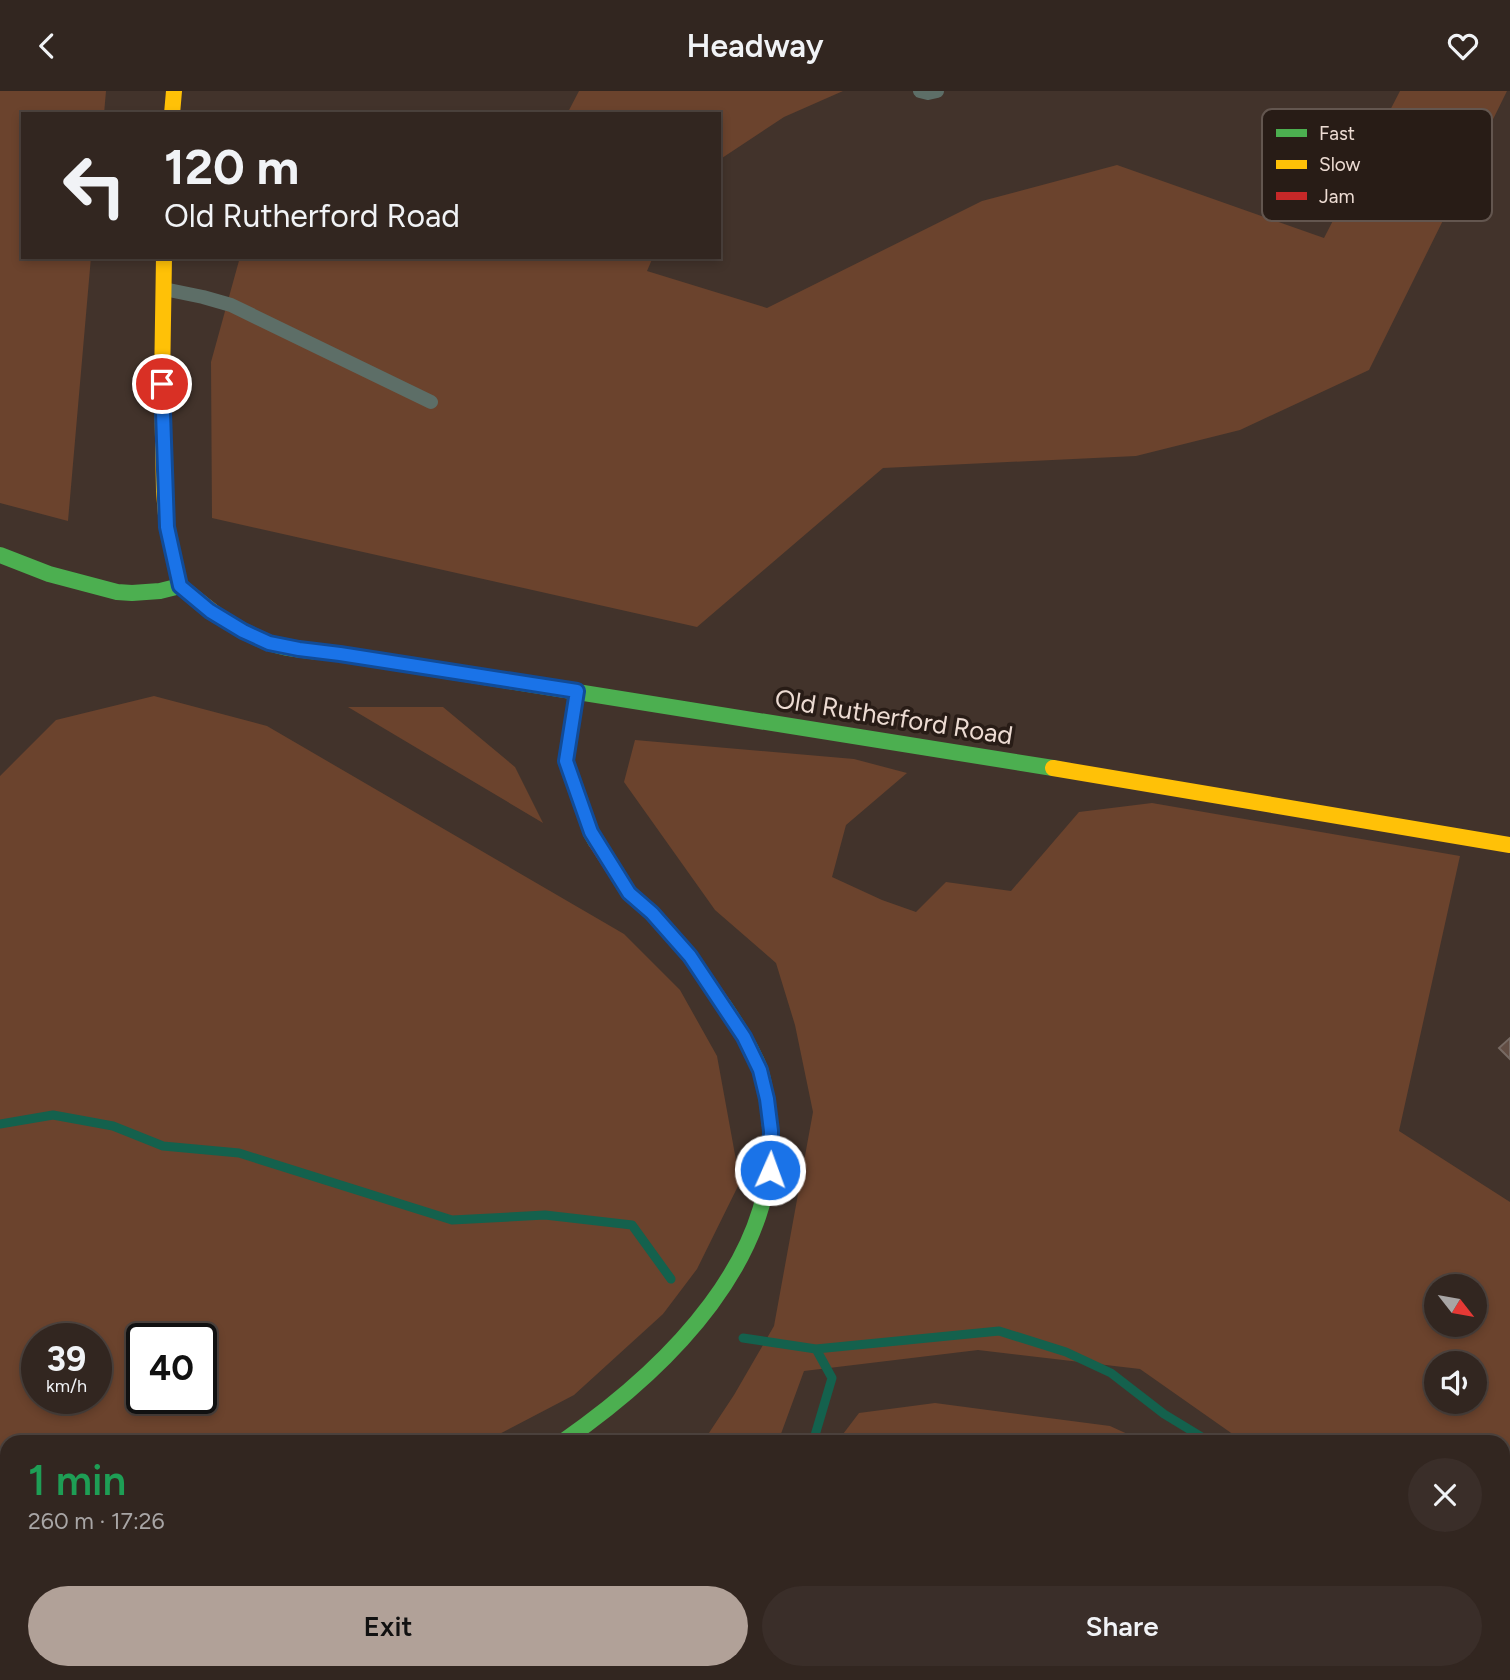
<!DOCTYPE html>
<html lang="en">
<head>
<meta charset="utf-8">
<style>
	body { margin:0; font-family:Figtree,sans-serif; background:#3a2e29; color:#f1f3f6; height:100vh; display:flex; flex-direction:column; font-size:26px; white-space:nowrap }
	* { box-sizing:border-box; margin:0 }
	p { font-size:23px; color:#a8a5a5 }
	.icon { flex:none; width:38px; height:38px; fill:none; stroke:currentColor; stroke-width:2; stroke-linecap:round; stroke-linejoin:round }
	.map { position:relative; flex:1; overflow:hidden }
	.sheet { position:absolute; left:0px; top:1344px; width:1510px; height:245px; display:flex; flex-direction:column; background:#322620; border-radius:21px 21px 0 0; box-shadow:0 4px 10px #0003,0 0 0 2px #4d433e }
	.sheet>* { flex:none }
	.top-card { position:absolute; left:21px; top:21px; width:700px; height:147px; border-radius:0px; box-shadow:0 4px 10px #0003,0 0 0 2px #4d433e; background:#322620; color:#f1f3f6; overflow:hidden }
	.needle { width:46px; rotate:121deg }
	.controls { position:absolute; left:1424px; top:1183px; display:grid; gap:14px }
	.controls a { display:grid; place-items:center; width:63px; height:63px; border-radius:50%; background:#322620; box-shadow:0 4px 10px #0003,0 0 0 2px #4d433e; font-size:35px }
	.speed { position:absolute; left:21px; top:1232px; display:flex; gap:14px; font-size:35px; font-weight:700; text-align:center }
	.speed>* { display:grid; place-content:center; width:91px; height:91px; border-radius:50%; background:#322620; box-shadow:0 4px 10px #0003,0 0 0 2px #4d433e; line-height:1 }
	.speed small { font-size:18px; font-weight:400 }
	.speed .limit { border:4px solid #111; border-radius:10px; background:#fff; color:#111 }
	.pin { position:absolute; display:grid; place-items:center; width:60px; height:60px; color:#fff; margin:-30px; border:4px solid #fff; border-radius:50%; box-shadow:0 2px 7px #0007 }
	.me { position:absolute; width:77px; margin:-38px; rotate:2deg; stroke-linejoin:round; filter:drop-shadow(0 0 5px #0008) }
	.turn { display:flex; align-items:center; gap:24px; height:147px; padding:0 28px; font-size:32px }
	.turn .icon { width:91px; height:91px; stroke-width:2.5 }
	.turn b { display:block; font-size:49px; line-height:60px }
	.round { display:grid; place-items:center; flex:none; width:74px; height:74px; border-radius:37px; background:#3a2e29 }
	.headline { display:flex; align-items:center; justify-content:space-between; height:119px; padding:0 28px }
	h1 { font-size:42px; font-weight:600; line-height:52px; color:#1e9e55 }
	.cta { display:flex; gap:14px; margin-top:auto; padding:14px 28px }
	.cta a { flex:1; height:80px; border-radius:42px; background:#b1a198; color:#111; font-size:28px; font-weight:600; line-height:80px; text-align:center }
	.cta a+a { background:#3a2e29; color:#f1f3f6 }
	header { display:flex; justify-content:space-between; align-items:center; height:91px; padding:0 28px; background:#322620; font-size:32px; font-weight:600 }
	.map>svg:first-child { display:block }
</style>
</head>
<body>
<header><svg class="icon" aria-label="back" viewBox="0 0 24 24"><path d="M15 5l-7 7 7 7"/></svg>Headway<svg class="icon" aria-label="heart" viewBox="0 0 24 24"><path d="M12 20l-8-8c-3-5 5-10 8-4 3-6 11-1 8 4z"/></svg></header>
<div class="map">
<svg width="1510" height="1589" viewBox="0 0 1510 1589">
	<rect width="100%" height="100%" fill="#42332b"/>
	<path fill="#6b432d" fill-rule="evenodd" d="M0,0H106L104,23H23V166H91L68,430L0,412Z
		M579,0H843L784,26L719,69V23H567Z
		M1400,0H1507L1369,279L1240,339L1136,365L883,377L697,536L212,427L211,271L240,166H653L647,180L767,217L982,110L1117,74L1324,147Z
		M154,605L267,635L624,843L680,899L717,965L740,1091L697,1178L663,1223L574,1304L484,1351H7V1578L0,1583V685L56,629ZM37,1248H96V1307H37ZM142,1248H201V1307H142Z
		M348,616H443L515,676L543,732Z
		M635,649L854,668L907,682L846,734L832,786L882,809L916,821L946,791L1011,800L1079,721L1152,712L1460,765L1399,1040L1510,1111V1589H909V1582H1503V1351H1244L1140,1278L978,1259L804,1280L778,1351H703L734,1304L774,1235L813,1021L795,934L776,872L715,819L624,691ZM1437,1195H1475V1234H1437ZM1437,1272H1475V1311H1437Z
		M935,1312L1110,1335L1145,1351H837L859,1322Z
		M507,1582H688L681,1589H509Z"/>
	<path fill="#14614d" d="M728,1582H807L805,1589H725Z"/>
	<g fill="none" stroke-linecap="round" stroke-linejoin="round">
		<path stroke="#14614d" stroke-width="9" d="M0,1033L53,1024L113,1035L163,1055L239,1062L452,1129L545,1124L632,1134L671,1188
			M743,1247L816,1258L999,1240L1066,1261L1111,1282L1164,1323L1210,1351
			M813,1351L832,1287L816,1258
			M1503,1490L1510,1493"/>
	</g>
	<path fill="#624d43" stroke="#776a63" stroke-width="2" d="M1510,947V968L1499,957Z"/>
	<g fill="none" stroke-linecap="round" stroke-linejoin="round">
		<path stroke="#5d6e67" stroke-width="14" d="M920,0L928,2L937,0
			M164,198L203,206L231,214L431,311"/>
		<path stroke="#5d6e67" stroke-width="26" d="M108,1589L117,1582"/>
		<path stroke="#4caf50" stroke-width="16" d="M0,464L49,483L117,501L132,502L160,500L180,495
			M217,524C233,534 249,545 267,551C290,560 316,560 340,563L1053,677
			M577,600L566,670L591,742L596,751
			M562,1351C666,1279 786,1164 769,1025C767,1010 765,993 760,978C751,955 737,934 723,913"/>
		<path stroke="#ffc107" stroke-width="16" d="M172,23L174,0
			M164,166L162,293L164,400L167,436L180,495L217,524
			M1053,677L1510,754"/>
		<path stroke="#c62828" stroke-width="16" d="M596,751L629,802L652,822L690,865L723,913"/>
	</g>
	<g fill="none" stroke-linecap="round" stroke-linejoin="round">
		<g stroke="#114b97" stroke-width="18">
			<path id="route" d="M162,293L167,436L180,495L210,520L243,540L269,552L299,558L340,563L577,600L566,670L591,741L629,802L652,822L690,865L744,946L760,979L767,1008L771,1040L770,1079"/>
		</g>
		<use href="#route" stroke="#1a73e8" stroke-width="12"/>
	</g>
	<g text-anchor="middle" stroke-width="7" stroke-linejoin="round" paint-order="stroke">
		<g font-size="26" fill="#eddcd3" stroke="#281c16">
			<text transform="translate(894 626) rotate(9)" y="9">Old Rutherford Road</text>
		</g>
	</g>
	<rect x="1262" y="18" width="230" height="112" rx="10" fill="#281c16" stroke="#63564f" stroke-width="2"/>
	<rect x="1276" y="38" width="31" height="8" fill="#4caf50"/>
	<rect x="1276" y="69" width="31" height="9" fill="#ffc107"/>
	<rect x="1276" y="101" width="31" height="8" fill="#c62828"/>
	<g font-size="19" fill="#eddcd3">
		<text x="1319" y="49">Fast</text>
		<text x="1319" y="80">Slow</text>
		<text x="1319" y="112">Jam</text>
	</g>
</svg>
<div class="controls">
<a><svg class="needle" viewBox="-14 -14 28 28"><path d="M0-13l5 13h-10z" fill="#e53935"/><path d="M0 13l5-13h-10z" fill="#a8a5a5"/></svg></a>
<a><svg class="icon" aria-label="sound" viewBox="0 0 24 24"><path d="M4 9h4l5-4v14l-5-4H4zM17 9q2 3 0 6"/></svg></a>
</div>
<div class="speed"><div>39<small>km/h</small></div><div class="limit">40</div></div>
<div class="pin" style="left:162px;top:293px;background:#d93025"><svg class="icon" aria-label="arrive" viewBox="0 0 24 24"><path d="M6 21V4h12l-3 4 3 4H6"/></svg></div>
<svg class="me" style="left:770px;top:1079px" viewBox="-20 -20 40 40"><circle r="17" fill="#1a73e8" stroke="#fff" stroke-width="3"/><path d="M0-11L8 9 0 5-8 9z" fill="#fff"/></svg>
<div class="top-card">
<div class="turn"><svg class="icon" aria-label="left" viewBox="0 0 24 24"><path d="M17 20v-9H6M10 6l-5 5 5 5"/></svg><div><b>120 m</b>Old Rutherford Road</div></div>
</div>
<section class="sheet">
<div class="headline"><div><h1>1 min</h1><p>260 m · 17:26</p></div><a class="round"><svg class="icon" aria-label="close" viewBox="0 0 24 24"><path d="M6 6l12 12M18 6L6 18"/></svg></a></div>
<div class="cta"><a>Exit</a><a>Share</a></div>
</section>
</div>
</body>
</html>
